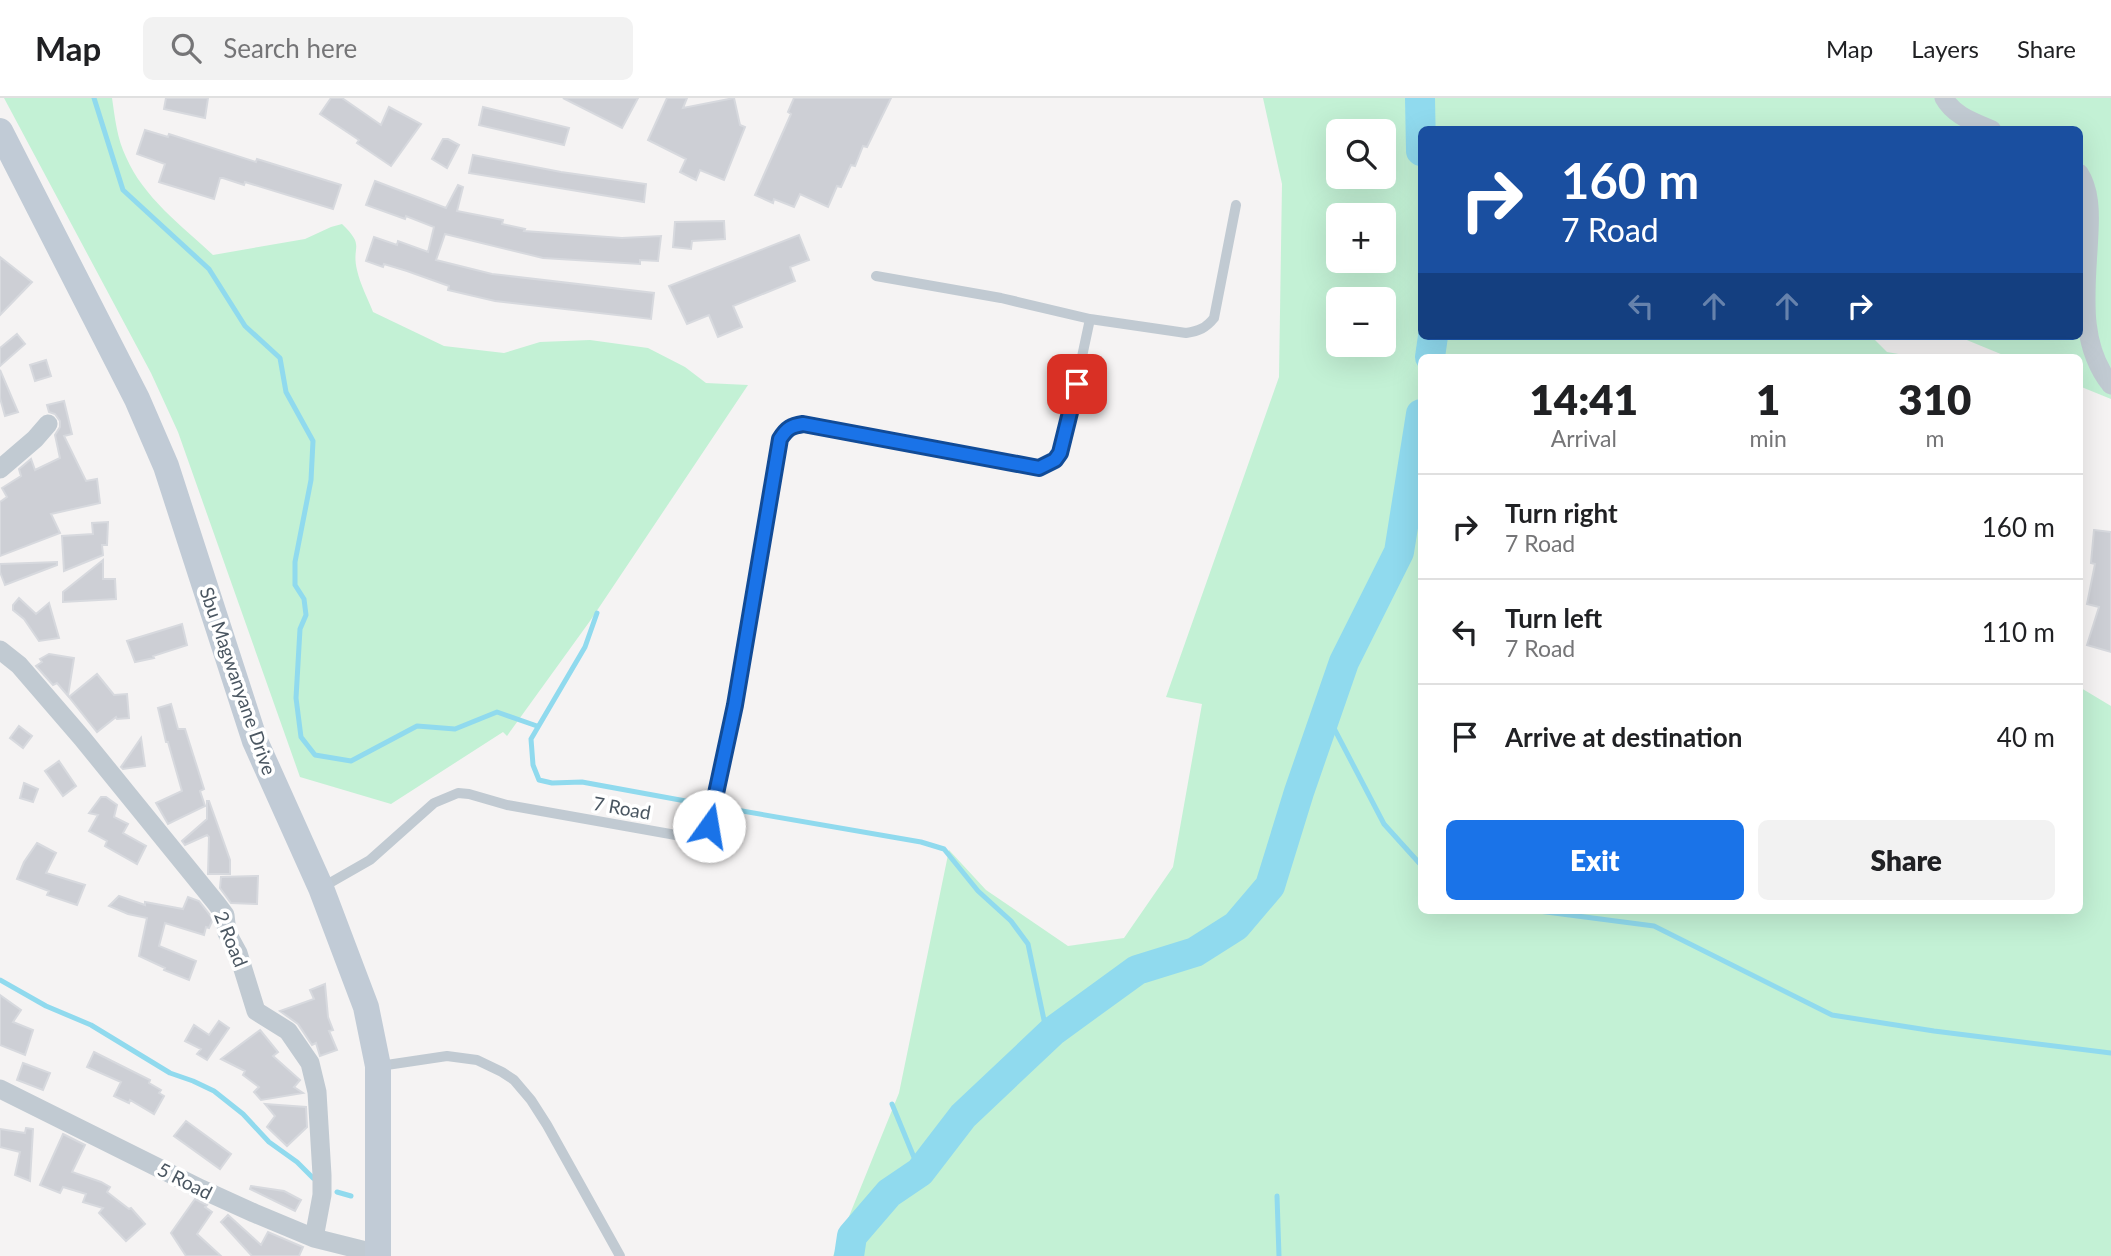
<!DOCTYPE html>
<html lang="en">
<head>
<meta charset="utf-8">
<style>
	body { margin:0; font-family:Lato,sans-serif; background:#f2f2f2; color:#202124; height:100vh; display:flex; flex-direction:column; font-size:26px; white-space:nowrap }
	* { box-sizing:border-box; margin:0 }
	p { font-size:23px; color:#757577 }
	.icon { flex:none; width:38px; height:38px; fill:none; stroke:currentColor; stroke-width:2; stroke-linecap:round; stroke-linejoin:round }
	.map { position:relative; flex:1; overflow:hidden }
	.side { position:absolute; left:1418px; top:256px; width:665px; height:560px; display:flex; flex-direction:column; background:#fff; border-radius:10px; box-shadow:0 7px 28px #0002 }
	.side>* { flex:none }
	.top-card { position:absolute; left:1418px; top:28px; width:665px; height:214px; border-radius:10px; box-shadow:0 7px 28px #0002; background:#1a4fa0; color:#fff; overflow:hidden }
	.fabs { position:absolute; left:1326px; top:21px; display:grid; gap:14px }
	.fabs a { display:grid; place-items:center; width:70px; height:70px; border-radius:10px; background:#fff; box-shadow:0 7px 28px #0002; font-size:35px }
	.pin { position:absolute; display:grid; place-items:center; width:60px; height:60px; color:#fff; margin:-30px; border-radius:14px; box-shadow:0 4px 10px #0006 }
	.me { position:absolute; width:77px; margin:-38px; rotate:13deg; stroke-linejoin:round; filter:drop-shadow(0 0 5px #0008) }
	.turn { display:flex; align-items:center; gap:24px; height:147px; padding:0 28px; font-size:32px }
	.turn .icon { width:91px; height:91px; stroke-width:2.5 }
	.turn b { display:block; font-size:49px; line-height:60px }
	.lanes { display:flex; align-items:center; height:66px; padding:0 28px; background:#0003; justify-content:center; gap:35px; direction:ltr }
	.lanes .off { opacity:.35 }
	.eta { display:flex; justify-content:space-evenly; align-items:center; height:119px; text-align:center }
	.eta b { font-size:42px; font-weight:800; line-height:49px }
	.primary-button { display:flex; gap:14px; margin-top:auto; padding:14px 28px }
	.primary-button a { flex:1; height:80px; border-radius:10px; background:#1a73e8; color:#fff; font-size:28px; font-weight:800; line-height:80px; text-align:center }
	.primary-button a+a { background:#f2f2f2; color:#202124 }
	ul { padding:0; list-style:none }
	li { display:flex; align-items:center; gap:21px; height:105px; padding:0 28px; border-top:2px solid #e0e0e0 }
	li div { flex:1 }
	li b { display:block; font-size:26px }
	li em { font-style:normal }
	header { display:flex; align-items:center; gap:42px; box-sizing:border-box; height:98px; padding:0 35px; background:#fff; border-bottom:2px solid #e0e0e0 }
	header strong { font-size:33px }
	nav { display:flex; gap:38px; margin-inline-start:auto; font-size:24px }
	.search { width:490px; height:63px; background:#f2f2f2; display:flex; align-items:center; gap:18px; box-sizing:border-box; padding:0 24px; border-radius:10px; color:#757577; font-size:26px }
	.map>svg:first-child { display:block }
</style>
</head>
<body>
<header>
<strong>Map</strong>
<div class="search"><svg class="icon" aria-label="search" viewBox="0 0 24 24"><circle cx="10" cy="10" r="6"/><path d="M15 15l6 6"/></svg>Search here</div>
<nav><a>Map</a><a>Layers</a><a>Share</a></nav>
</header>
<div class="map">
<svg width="2111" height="1158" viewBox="0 0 2111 1158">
	<rect width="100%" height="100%" fill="#f5f3f3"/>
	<path fill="#c3f1d5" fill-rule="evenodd" d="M4,0H112C115,20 117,41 126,59C143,99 182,128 213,157L305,141L331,129L342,126C366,149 351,147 357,172C360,186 368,201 373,214L444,248L504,255L540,244L590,242L648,250L685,269L706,285L748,287L590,523L507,638L503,634L391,706L300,679L178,334L151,275Z
		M1263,0H2111V301L2079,288V259H2008L1957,238H2079V32H1421V238H1871L1887,254L1916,259H1421V812H2079V589L2081,590L2111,608V1158H833L899,995L949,752L986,792L1068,848L1124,840L1173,769L1202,606L1166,599L1279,279L1282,86ZM1339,33H1384V79H1339ZM1339,117H1384V163H1339ZM1339,201H1384V247H1339Z"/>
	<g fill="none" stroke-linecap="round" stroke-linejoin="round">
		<path stroke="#90daee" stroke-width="5" d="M94,0L123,92L209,171L245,228L280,260L286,294L313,343L311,382L295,464V487L304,501L306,517L300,531L296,600L301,639L315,657L351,663L417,628L455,631L497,614L537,628
			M597,515L585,549L531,641L533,667L539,682L552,685L582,684L702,706
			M1326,615L1384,726L1421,767
			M725,710L921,744L944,751L978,793L1011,823L1028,846L1044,922L1053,933
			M1531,812L1654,828L1832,917L1934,933L2111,955
			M0,882L46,908L91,927L170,975L193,983L214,993L243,1016L269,1044L297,1064L313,1080
			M892,1006L920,1074
			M337,1094L351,1098
			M1277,1098L1279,1158"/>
		<path stroke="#90daee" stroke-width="30" d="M1420,0L1421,53
			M1430,259L1433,238
			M849,1158L852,1138L889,1095L920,1074L963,1018L1053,933L1137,872L1195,854L1236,828L1270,788L1299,694L1344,564L1399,454L1421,316"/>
	</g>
	<path fill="#cdcfd5" stroke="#d7d9de" stroke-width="2" d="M166,0H208L205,20L164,11Z
		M331,0H342L381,27L389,9L421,26L391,68L357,45L359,42L320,16Z
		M563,0H638L622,30Z
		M667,0H687L683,10L734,0L740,27L745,29L724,82L700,72L696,82L680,74L686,61L648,42Z
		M794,0H891L867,49L863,48L855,68L851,67L841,89L837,88L828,109L800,96L794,109L774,101L773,105L755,97L791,16L788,14Z
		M483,9L569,30L564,47L479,27Z
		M145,32L168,39L169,36L256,64L257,61L341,87L333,111L245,84L244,87L223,80H220L214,101L159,84L165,66L137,56Z
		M443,41H448L459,47L447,70L432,61Z
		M473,57L561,74L646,86L644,104L469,75Z
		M375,83L446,110L458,87L463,89L457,113L503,122L502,126L525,131L524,133L622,140L661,138L658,163L640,162V166L543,160L445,136L436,162L492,176L654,195L651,221L495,203L448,192L449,188L407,173L384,166L383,169L366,163L374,139L397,147L398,143L428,154L434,129L406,118L405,121L366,107Z
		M724,123L725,141L692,143L691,151L673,149L675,124Z
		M799,137L809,162L790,169L795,183L733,208L742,229L718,239L709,217L687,226L669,188Z
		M0,159L32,184L0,217Z
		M17,236L25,246L0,268V250Z
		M46,262L51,278L35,283L30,267Z
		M0,272L18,314L5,318L0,300Z
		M64,303L72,336L64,338L86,383L97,381L100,405L51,416L60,435L0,458V404L7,399L2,390L21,378L19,371L31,361L35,372L60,360L55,337L60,329V323L55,316L49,314L47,307Z
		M108,424L107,447H102L103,457L64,473L62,438L93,436L92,425Z
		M2094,432L2111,434V554L2087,547L2099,509L2087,506L2095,466L2091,465Z
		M103,462V481H115L116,501L63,504V494Z
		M57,464V467L5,487L0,474V466Z
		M19,500L36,516L49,505L59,540L39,543L24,521L13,512V507Z
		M182,526L187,547L153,558L154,560L135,564L127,543Z
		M49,556L74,560L68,598L57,585L53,587L36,568L42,564L40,561Z
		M97,576L114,597L127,596L129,620L117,621L116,619L97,634L69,599Z
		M171,606L178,631H185L204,691L200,693L205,708L168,726L156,705L182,693L168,644H166L158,610Z
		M19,628L32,638L23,650L10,640Z
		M141,640L145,668L123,671L121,669Z
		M59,663L76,688L63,698L45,673Z
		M24,685L38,691L33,704L20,700Z
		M101,699H106L117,707L114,719L128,726L123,735L146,748L137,766L105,748L107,743L89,733L98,717L89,715Z
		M207,703H209L230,762V776H208L209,739L207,737L185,747L182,743L207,721Z
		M37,745L56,755L46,775L85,787L77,807L47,797L49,793L17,781L24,764Z
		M258,778L257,806L231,805L220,790L221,779Z
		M119,798L145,807V804L183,811L188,799L199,803L213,821L209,830L206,829L204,837L165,825L159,848L196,863L189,882L164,872L165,870L139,858L147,820L128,816L109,808Z
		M325,886L328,919L333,932L329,933L337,952L320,958L316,945L312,947L298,926L280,913L314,901L310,892Z
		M0,897L21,912L13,924L33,932L25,957L0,947Z
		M219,923L229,930L207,962L197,956L201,951L185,943L194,927L209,937Z
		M260,932L278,954L273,958L300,982L294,989L303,995L261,1002L254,994L259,989L243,977L245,973L221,961Z
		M94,954L150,982L149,985L161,992L159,995L164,998L154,1016L130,1002L129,1005L114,998L121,984L87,969Z
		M23,965L50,975L43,992L17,982Z
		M265,1006L306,1009L307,1029L287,1048L267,1029L275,1018Z
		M186,1023L231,1056L220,1071L174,1038Z
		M26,1030L33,1031L30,1083L15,1077L20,1054L0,1049V1031L25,1035Z
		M63,1036L85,1047L72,1074L101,1084L110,1089L107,1094L129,1111L131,1110L145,1126L126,1143L99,1115L103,1110L83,1104L86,1096L63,1089L60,1095L40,1087Z
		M251,1088L284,1093L301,1102L295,1113L250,1091Z
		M195,1101L207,1107L205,1109L212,1114L197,1136L221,1158H186L171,1135Z
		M228,1117L261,1147L268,1134L303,1149L299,1158H252L221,1124Z"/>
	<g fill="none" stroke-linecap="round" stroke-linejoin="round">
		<path stroke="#c1cad2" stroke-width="10" d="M876,178L1001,200L1090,221L1186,235C1199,233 1206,230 1214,220L1236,107
			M321,790L370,762L434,705L458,695L469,696L507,707L687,739C703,735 709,730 713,713C739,590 757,465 780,341C787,330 791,328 803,326L1039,370L1055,362L1063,348L1090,221
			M380,968L447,958L477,962L502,974L514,982L531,1002L547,1027L620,1158"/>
		<path stroke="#c1cad2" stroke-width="19" d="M1944,0C1954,18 1974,24 1992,32
			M2079,75C2090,92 2090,114 2089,134C2087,186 2076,244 2111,287
			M0,371L35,341L48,326
			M0,552L19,567L82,640L216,805L225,817L227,835L238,855L256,913L288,933L310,965L317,994L322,1077V1097L314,1140
			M0,991L201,1091L254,1115L314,1140L378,1156"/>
		<path stroke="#c1cbd6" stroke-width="26" d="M0,33L137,301L166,368L255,643L321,790L366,909L378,968V1158"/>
	</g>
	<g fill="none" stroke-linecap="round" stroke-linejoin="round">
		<g stroke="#114b97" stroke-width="18">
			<path id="route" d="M709,728L735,607L780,341C787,330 791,328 803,326L1039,370L1055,362L1060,355L1077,286"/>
		</g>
		<use href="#route" stroke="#1a73e8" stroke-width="12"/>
	</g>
	<g text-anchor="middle" stroke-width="7" stroke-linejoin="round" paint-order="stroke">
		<g font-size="19" fill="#4a5661" stroke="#fff">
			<text transform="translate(238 583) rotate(71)" y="7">Sbu Magwanyane Drive</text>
			<text transform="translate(622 710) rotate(10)" y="7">7 Road</text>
			<text transform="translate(231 841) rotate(68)" y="7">2 Road</text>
			<text transform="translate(185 1083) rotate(27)" y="7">5 Road</text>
		</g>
	</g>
</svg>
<div class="fabs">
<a><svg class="icon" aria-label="search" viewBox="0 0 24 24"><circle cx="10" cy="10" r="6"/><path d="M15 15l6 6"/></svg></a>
<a>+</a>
<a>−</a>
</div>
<div class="pin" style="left:1077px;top:286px;background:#d93025"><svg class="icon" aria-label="arrive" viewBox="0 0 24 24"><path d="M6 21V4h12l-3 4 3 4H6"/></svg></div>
<svg class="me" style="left:709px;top:728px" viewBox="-20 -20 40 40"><circle r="19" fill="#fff"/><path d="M0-13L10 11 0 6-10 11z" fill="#1a73e8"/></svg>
<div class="top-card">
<div class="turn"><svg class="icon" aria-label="right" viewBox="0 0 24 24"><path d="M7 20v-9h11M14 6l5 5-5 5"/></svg><div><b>160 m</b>7 Road</div></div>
<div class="lanes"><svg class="icon off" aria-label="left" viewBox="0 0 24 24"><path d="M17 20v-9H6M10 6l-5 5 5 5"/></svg><svg class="icon off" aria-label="ahead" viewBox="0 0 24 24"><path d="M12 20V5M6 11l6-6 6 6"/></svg><svg class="icon off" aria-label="ahead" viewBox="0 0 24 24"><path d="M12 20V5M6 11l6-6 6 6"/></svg><svg class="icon" aria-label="right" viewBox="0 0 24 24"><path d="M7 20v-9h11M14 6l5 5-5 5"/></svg></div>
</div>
<section class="side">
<div class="eta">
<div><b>14:41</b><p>Arrival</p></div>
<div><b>1</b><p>min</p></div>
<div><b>310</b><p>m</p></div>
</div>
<ul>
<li><svg class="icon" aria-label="right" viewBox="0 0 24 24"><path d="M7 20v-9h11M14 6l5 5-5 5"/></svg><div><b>Turn right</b><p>7 Road</p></div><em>160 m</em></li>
<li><svg class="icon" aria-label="left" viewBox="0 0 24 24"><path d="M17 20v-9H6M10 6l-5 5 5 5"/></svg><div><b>Turn left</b><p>7 Road</p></div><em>110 m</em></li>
<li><svg class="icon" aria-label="arrive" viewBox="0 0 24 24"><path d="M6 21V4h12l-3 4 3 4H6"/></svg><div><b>Arrive at destination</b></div><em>40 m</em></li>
</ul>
<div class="primary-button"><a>Exit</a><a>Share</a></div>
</section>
</div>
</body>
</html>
